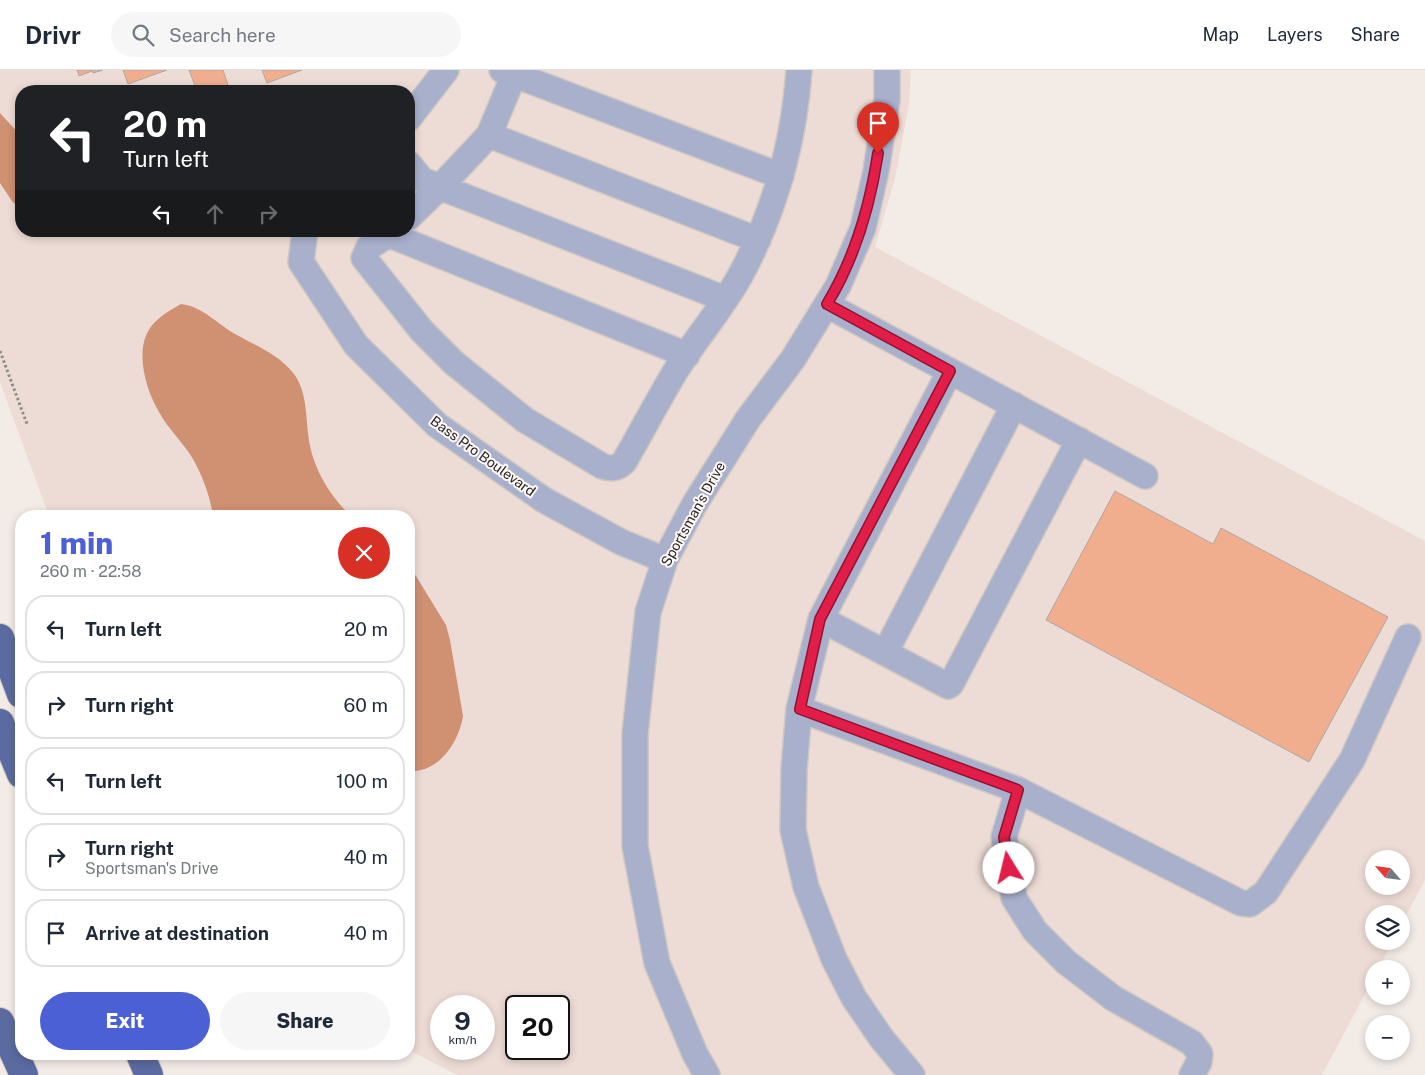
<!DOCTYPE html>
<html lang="en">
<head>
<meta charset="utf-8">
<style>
	body { margin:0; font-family:"Public Sans",sans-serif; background:#f6f6f7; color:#1f2937; height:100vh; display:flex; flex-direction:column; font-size:19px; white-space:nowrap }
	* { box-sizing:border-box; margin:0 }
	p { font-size:16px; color:#747a83 }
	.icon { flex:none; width:28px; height:28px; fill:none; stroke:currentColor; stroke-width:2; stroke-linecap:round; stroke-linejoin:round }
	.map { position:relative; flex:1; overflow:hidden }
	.panel { position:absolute; left:15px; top:440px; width:400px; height:550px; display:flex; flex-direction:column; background:#fff; border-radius:20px; box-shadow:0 2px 8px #0003 }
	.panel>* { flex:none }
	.top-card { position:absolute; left:15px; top:15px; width:400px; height:152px; border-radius:20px; box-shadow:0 2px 8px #0003; background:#202124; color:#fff; overflow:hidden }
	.needle { width:32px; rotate:298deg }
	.tools { position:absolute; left:1365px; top:780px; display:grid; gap:10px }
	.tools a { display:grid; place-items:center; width:45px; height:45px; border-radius:50%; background:#fff; box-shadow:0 2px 8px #0003; font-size:25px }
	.speed { position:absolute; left:430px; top:925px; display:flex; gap:10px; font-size:25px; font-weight:700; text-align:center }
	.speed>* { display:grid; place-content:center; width:65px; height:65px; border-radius:50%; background:#fff; box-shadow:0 2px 8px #0003; line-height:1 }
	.speed small { font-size:12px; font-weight:400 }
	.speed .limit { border:2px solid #111; border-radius:8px; background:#fff; color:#111 }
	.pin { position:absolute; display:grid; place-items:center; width:42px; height:42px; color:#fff; margin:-51px -21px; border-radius:50% 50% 50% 0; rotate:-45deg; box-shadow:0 0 5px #0007 }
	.pin .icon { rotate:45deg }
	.me { position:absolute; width:55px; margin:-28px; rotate:351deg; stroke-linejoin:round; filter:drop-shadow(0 0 4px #0008) }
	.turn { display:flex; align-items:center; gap:18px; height:105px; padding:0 25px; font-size:22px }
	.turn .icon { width:65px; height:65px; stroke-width:2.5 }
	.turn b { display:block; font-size:35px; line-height:42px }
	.lanes { display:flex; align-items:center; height:48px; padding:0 25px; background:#0003; justify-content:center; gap:25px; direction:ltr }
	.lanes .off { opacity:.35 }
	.round { display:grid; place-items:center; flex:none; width:52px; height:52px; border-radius:26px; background:#f6f6f7 }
	.headline { display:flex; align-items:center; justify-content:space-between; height:85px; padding:0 25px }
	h1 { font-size:30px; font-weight:800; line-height:38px; color:#4c60d5 }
	.cta { display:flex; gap:10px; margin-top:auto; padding:10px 25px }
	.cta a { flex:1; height:58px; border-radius:30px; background:#4c60d5; color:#fff; font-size:20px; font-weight:800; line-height:58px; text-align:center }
	.cta a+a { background:#f6f6f7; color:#1f2937 }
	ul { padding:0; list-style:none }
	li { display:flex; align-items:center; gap:15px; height:68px; margin:0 10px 8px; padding:0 15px; border:2px solid #e0e1e3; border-radius:20px }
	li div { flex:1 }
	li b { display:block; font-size:19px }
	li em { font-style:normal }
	header { display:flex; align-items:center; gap:30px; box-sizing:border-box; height:70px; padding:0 25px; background:#fff; border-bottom:1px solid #e0e1e3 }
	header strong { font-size:24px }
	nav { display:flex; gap:28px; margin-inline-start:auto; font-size:18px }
	.search { width:350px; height:45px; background:#f6f6f7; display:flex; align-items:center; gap:12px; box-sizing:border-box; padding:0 18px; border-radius:28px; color:#747a83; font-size:19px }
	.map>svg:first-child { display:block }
</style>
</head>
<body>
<header>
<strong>Drivr</strong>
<div class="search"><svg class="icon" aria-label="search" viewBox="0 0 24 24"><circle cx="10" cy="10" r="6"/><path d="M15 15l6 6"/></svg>Search here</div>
<nav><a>Map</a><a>Layers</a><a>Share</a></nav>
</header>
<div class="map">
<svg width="1425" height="1005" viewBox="0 0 1425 1005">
	<rect width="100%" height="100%" fill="#f3ebe6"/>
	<path fill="#eddcd5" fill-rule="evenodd" d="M0,0H911L909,35L895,108L875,177L1425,471V810L1401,855V844H1374V871H1393L1378,899H1374V907L1322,1005H457L409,980V446H49L0,312ZM21,21H409V161H21ZM1374,789H1401V816H1374ZM441,936H484V979H441ZM516,936H559V979H516Z"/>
	<path fill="#d09072" d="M0,43L21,66V140L12,131L0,113Z
		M181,234C204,237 218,255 237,265C258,277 278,284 294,304C306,320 306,343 308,363C311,395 328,424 351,446H213C210,426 203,407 193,389C183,372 168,359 159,342C145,319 132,274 155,252C162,245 172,239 181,234Z
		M409,500L416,506L446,555L450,570L463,646C459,672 439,703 409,701Z"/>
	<path fill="#f1ae8f" stroke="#afa7a3" d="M77,0H103L93,3L92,1L79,6Z
		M123,0H167L128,14Z
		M189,0H223L229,18L220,21H197Z
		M262,0H302L267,13Z
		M1115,421L1213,474L1221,458L1388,547L1309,692L1046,550Z"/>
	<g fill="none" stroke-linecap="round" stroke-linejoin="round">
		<g stroke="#cec7c3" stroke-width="28">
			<path id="minor" d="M502,0L781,106
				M516,0L489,65L440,117L725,229
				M409,48L446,0
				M489,65L758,170
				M409,94L422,110L440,117L409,147
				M305,161L301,192L356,275L437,355L544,430L621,472L665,490
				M394,161L369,177L364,188L422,261L454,293L525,350L602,396C611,399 616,399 624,392C642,361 659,328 678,297C698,266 722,238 740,206C774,143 794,72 799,0
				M390,165L687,285
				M827,235L1145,406
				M950,301L821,549L948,616L951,614L1079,370
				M821,549L799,639L794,699L793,760L806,817L834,889L854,928L882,969L912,1005
				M885,583L1014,335
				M799,639L1018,720L1241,833L1250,834L1266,822L1352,690L1408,567
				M1018,720L1004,767L1014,828L1035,861L1066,892L1113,928L1192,973L1200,984L1199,992L1192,1005
				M707,1005L695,984L657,893L635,776V664L648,542L665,490L694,435L748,349L793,289L838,216L863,158L876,101L887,30V0"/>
		</g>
		<g stroke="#cec7c3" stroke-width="30">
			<path id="highway" d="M0,568L21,624
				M0,653L21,704
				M0,952L24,1005
				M140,984L149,1005"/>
		</g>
		<path stroke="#928c89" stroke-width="3" stroke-dasharray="2.5 2.5" stroke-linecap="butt" d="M0,281L27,354"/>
		<use href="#minor" stroke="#a8b0cb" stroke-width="25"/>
		<use href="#highway" stroke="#5b6aa1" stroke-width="28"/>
	</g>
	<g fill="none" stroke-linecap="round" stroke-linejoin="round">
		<g stroke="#92132f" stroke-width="12">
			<path id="route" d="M878,83C870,136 855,188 827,234L950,301L820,549L800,639L1018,720L1004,767L1009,798"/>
		</g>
		<use href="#route" stroke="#e11d48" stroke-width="9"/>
	</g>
	<g text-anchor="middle" stroke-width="4" stroke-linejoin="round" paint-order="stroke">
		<g font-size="14" fill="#282524" stroke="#fef9f6">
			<text transform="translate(483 386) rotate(36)" y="5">Bass Pro Boulevard</text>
			<text transform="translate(693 444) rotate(-61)" y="5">Sportsman's Drive</text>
		</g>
	</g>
</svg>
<div class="tools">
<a><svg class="needle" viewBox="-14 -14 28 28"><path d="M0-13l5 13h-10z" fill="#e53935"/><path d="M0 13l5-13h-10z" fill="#747a83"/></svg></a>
<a><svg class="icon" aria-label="layers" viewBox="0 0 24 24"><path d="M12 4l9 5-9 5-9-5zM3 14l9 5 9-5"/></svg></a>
<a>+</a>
<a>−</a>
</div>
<div class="speed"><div>9<small>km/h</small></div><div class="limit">20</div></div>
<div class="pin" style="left:878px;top:83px;background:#d93025"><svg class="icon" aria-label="arrive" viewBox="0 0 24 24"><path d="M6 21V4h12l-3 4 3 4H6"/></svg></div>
<svg class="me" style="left:1009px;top:798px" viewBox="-20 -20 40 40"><circle r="19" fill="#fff"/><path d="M0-13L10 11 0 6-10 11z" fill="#e11d48"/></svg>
<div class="top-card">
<div class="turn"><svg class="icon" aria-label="left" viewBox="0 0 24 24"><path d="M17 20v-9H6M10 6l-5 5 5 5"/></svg><div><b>20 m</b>Turn left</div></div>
<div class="lanes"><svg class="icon" aria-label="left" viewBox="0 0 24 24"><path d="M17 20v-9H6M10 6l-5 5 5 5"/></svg><svg class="icon off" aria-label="ahead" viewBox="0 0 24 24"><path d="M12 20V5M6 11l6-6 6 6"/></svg><svg class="icon off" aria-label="right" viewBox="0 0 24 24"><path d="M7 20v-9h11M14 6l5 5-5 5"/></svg></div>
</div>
<section class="panel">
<div class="headline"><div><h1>1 min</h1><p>260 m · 22:58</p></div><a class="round" style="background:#d93025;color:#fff"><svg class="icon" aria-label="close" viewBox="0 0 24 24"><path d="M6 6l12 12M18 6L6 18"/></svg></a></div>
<ul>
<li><svg class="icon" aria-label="left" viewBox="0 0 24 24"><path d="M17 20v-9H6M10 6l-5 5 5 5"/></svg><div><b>Turn left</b></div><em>20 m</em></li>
<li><svg class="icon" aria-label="right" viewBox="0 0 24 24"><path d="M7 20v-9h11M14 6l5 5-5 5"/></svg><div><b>Turn right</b></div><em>60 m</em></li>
<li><svg class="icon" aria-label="left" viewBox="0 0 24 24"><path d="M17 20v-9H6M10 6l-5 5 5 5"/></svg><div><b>Turn left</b></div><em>100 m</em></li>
<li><svg class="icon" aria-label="right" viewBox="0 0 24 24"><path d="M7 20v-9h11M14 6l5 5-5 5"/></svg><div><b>Turn right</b><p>Sportsman's Drive</p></div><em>40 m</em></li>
<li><svg class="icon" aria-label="arrive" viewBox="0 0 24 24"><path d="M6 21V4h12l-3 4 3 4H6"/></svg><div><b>Arrive at destination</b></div><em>40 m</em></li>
</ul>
<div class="cta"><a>Exit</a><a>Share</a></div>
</section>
</div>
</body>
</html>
